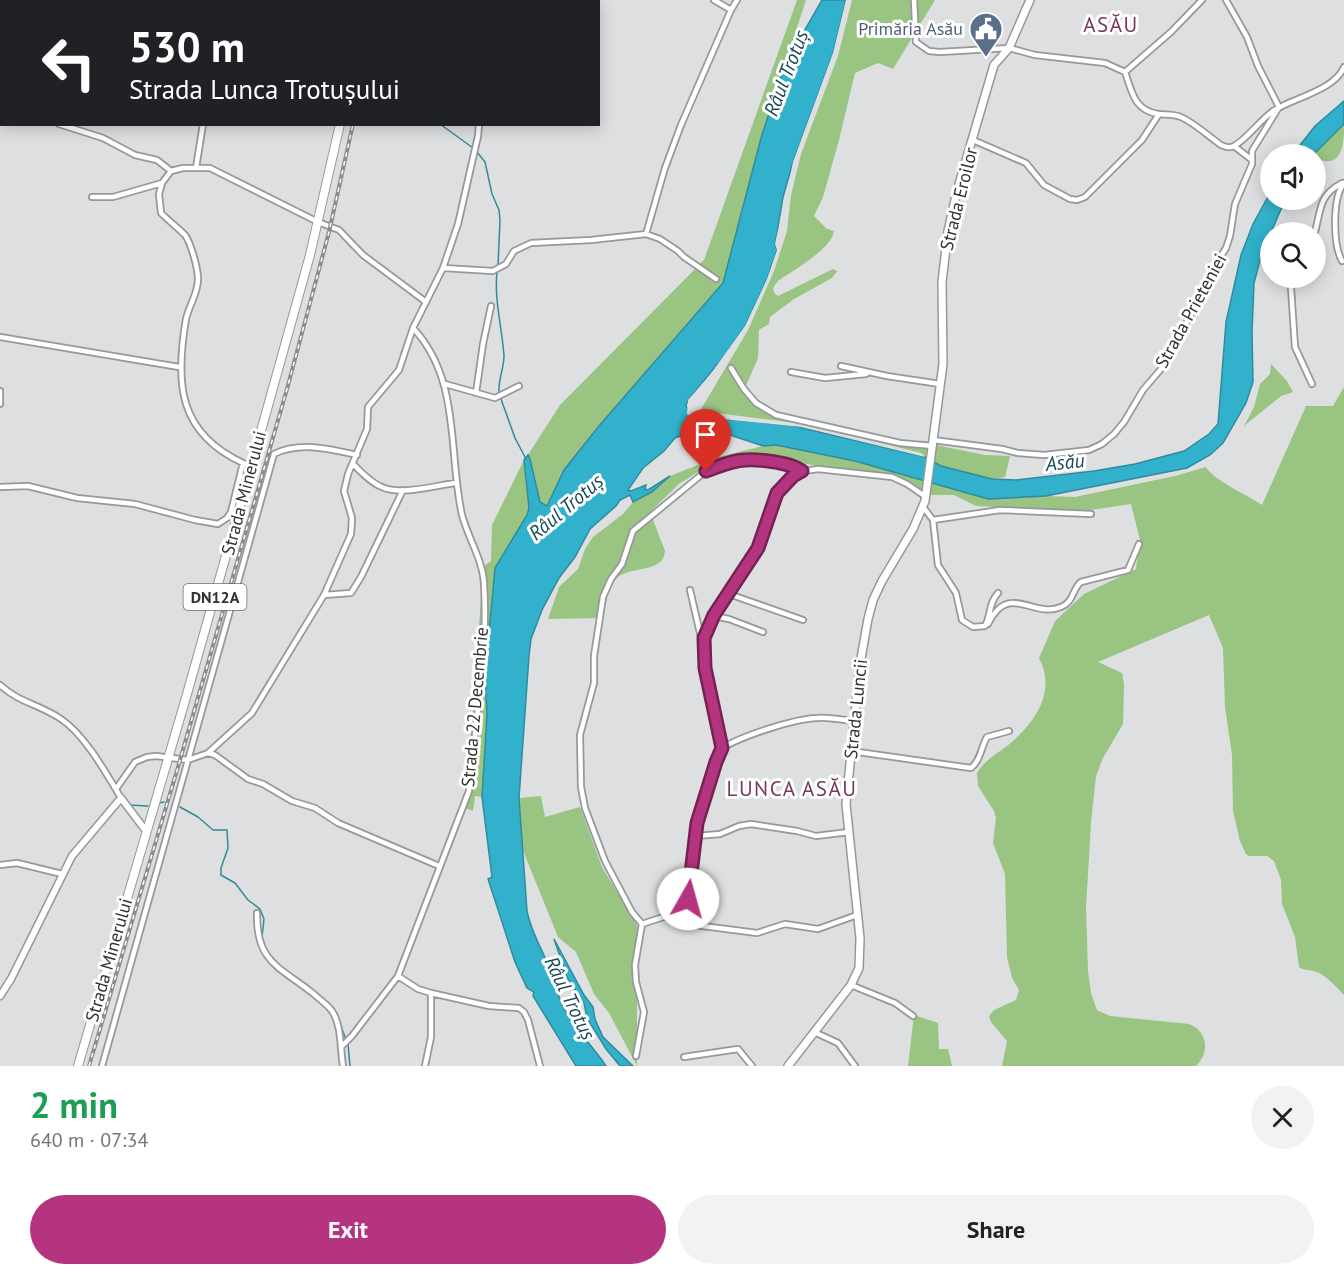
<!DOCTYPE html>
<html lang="en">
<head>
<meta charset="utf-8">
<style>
	body { margin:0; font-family:"PT Sans",sans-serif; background:#f2f2f2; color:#202124; height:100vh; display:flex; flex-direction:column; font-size:22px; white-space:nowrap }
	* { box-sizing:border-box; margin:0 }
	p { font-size:20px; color:#757577 }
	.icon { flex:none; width:33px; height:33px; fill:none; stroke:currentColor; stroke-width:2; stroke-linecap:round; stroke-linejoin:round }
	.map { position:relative; height:1066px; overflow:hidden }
	.details { display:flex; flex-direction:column; background:#fff; flex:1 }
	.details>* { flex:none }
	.top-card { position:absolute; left:0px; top:0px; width:600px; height:126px; box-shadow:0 3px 15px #0003; background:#202124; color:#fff; overflow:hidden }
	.controls { position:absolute; left:1260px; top:144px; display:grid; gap:12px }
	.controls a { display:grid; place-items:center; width:66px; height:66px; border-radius:50%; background:#fff; box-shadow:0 3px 15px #0003; font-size:30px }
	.pin { position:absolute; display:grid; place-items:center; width:51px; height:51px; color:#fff; margin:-62px -26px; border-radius:50% 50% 50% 0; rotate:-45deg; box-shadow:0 0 6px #0007 }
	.pin .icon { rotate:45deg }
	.me { position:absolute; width:66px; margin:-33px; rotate:7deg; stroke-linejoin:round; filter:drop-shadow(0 0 4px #0008) }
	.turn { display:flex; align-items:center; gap:21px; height:126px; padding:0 30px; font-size:27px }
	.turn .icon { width:78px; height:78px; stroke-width:2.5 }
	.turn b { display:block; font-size:42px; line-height:51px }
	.round { display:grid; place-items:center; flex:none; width:63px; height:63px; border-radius:32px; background:#f2f2f2 }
	.overview { display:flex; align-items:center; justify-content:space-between; height:102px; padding:0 30px }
	h1 { font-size:36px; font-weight:700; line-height:45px; color:#1e9e55 }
	.primary-button { display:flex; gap:12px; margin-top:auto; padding:12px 30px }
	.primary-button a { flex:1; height:69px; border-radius:36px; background:#b5347f; color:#fff; font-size:24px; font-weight:700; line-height:69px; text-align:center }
	.primary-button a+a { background:#f2f2f2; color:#202124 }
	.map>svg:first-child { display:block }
</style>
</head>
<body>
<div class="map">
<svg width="1344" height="1066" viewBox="0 0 1344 1066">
	<rect width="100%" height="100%" fill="#dedfe1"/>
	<path fill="#99c482" d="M0,0L50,1L2,2L0,76Z
		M797,0H806L761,138L724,283L599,426L564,470L547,507L540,502L530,459L528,455L560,405L704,260Z
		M852,0H935L893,69L878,63L855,73L839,140L823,197L814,216L827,229L834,231C832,249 792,271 778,281L773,288L774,293L778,296L833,269L837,271L832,278L794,299L770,317L769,324L759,330L758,358L745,388L766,407L786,415L899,440L931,444L985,455L1010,456L1005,477L992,479L971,475L941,466L920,453L803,424L700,411L748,330L774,271L787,231L791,195L801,154L838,56Z
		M1344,124C1344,137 1344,159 1330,161C1325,162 1320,160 1316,159V154H1314Z
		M1271,364L1287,381L1293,392L1281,396L1244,426L1254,407L1260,384L1270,374Z
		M1344,387V995C1336,987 1327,976 1317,972C1310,969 1304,971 1299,967L1295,937L1282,904L1281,880L1274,861L1267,856H1249L1246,854L1240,841L1233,811L1232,755L1225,707L1223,648L1209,615L1098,662L1122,673L1124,684L1123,724L1103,758L1096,776L1091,822L1086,908L1088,971L1091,993L1097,1010L1110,1016L1189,1024C1208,1031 1210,1053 1196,1066H1002L1007,1041L991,1022L989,1016L994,1010L1016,1000L1019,990L1012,978L1007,957L1005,874L993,843L996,818L994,811L978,786L977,773C986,758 1001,752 1013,741C1037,719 1056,690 1039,658L1055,621L1084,594L1136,569L1140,540L1131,504L1084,511L976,506L954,495H932L922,490L913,489L891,480L770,457L743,455L712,463L679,484L650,512L665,551C664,573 631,566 618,577C607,586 606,606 603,618L548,619L559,587L578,569L585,549L593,537L623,514L633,502L652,492L670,476L718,457L763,446L776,445L855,461L988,499L1046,496L1075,497L1175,476L1206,467C1213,480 1249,496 1262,505L1306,406H1333Z
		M524,460L530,503L527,515L495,568L485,677L487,714L482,797L475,796L473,811L460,806L466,789L471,748L483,567L491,561L492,525Z
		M541,796L545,817L580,807L602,867L637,925V1066L609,1013L594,994L576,952L558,937L522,848L519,798Z
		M914,1015L938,1023L939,1049H948L952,1066H908Z"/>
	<path fill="#31b1cb" stroke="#318b9d" stroke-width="1.5" d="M822,0H846L833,53L793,162L783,197L775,244L777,250L767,279L745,326L725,355L688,400L686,406L692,416L790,425L925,457L941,466L992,479L1016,480L1094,471L1135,464L1184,451L1209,434L1218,424L1226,322L1241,255L1253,224L1270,193V200H1285L1262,253L1254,283L1252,332L1253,382L1246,403L1223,443L1210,455L1187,468L1046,496L988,499L855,461L776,445L763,446L730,435L695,430L675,438L664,451L643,468L628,490L631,491L646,485L645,489L648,490L670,476L652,492L633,502L630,495L620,500L616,506L590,529L575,557L559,578L542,610L531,639L529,656L519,798L527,911C531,932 541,947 549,967C555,982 558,1000 567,1014C578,1032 594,1048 606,1066H576L533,996L534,992L527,988L515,962L488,879L492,877L482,797L487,714L485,677L495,568L527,515L529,508L524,460L528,455L530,459L540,502L547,506L564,470L599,426L723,283L761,138L795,35L803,33Z
		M1344,101V124L1314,154H1293L1315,126Z
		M554,939L584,995L593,1007L595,1019L603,1037L633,1066H620L606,1049L587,1018L584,1003L568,980Z"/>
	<path fill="#dedfe1" d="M846,0H849L836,54L808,125L786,198L793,162L833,53Z
		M781,228L778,244L780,251L770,280L747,327L727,357L696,392L690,401V412L803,424L921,453L925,457L802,427L692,416L687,414L688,400L710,375L745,326L767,279L777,250L775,244L778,230Z"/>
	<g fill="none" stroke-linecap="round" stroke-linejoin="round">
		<path stroke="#318b9d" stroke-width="1.5" d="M440,124L473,148
			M477,152L485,162L492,194L499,210L500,220L498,266
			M497,272C494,300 502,327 504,356C504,368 498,380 499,393
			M501,399L515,438L526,459
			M159,803L164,802
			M129,805L148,806
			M180,807L198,817L213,830H227L228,848L221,868V875L235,883L248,900L260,909L264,919L262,937
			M293,976L315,992L329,1004
			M338,1019L346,1039
			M348,1044L350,1066"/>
		<g stroke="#96989a" stroke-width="8">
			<path id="minor" d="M479,0V2
				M714,0L731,10L737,0
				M914,0L916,42L929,51L940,52L1009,48L1035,55L1105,63L1125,72L1171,32L1202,0
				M1226,0L1247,37L1258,66L1279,107
				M249,2V0
				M554,2L555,0
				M1125,72C1132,92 1134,110 1158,114C1166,115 1173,114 1181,117C1196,124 1208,136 1221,145C1225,147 1230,148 1234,146C1247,139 1260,120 1273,111C1293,98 1335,90 1344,67
				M0,85L2,86
				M59,124L103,138L135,155L157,160L171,171
				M973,140L1026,163L1044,185L1070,199L1077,200L1085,197L1142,140L1159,114
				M1234,146L1252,160
				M196,168L203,124
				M92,197H113L162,183
				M1315,232C1321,209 1319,195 1342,183
				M646,234L665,168L681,125L731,10
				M1342,261C1333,245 1332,198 1344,183
				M443,268L493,271L506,264L514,251L531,243L591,240L646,234L660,239L678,251L684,257L716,279
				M1293,278L1291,288L1295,347L1312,384
				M0,337L179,367
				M841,366L887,376L940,384
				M731,368L744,389L756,403L776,415L900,443L933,446
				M791,372L825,378L866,374
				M445,384L495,398L519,386
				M0,391V404
				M476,393L483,344L491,306
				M933,440L1002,449L1018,453L1044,455L1089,450L1102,444L1114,434L1124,422L1143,390L1167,362L1214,267L1226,248L1230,236L1235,204L1252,164V151L1279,107
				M243,463C178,433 175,383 186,319C189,305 198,294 198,279C198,269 191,243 185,235C178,228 169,221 161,213L159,194L162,183L171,171L183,168H210L318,222L339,230L363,255L426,302
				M353,464C361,472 371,483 382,487C400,496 437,485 456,483
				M0,487L28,486L77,498L135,504L195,520L218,524L227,518L231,512L243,463L251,467
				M923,507L933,520L938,565L956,593L962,620L973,627L985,626C991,616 988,604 998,593
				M933,520L1000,510L1091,514
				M690,590L703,646L705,668L716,725L722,744L697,823L684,919L688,923L695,925L757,933L785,924L818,929L857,915
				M729,594L803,620
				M324,595L351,593L361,577L403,490
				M714,616L729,619L763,632
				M988,624C1009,581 1032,619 1061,607C1074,602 1072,589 1081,582L1128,570L1139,544
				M703,640L714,615L755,554L775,498L784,485L798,472L818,469L892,477L907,484L926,497
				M0,685C18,702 41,705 61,719C85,735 106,773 121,798
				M722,748C742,736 793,719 817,718C829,717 842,720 855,721
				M851,751L971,768C981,760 981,747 987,737L1009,731
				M208,753L215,755L248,779L263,784L292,801L315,808L338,823L439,866
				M116,789L135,762L147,757L156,756L188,760L208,753L252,713L324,595L351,534L352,518L344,491L348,474L367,429L368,407L399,370L413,328L443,268L458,224L478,136L479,124
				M696,836L720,834L739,826L751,824L797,831L816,836L849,832
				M0,865L17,863L62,874
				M257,913C256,964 281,967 315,995C320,1000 328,1005 332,1011C342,1026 340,1049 343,1066
				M642,924L685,910
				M398,976L418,989L431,993L489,1006L519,1008L524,1012L528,1020L540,1066
				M851,985L895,1003L913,1016
				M814,1032L838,1043L855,1066
				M341,1047L352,1036L398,976L469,791L471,771C477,711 488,645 484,584C483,560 468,538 462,515C448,452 461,379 413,328
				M636,1056L644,1012L636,982L635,965L642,924L632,912L605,861L585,808L581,787L580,735L594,683V656L603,597L611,579L622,564L633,531L706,471L729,462L746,458L794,465L802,470
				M684,1057L738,1049L752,1066
				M102,1066L274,454C300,441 330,449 357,455
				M425,1066L431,1037V993"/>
		</g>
		<g stroke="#96989a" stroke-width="9">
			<path id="tertiary" d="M0,996L11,979L72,856L121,798L146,831"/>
		</g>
		<g stroke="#96989a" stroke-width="10">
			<path id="secondary" d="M788,1066L851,985L859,968L860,938L846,804L860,664L868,619L873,600L882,581L913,529L925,501L943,364L942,282L948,231L957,191L994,65L1009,48L1030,0"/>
		</g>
		<g stroke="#96989a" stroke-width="10">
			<path id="primary" d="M367,2V0
				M78,1066L187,694L251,467L310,255L340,124"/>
		</g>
		<use href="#minor" stroke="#fff" stroke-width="4.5"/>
		<use href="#tertiary" stroke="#fff" stroke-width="6"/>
		<use href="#secondary" stroke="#fff" stroke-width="7"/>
		<use href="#primary" stroke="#fff" stroke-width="8"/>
		<g stroke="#8c8d8e" stroke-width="4">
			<path id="rail" d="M379,2V0
				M89,1066L178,767L287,389L329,232L353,124"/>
		</g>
		<use href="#rail" stroke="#fff" stroke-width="1.5" stroke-dasharray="4.5" stroke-linecap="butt"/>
	</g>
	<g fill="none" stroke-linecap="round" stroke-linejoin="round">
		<g stroke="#762253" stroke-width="15">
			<path id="route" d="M688,899L697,823L716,762L722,748L705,668L704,638L714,615L758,548L777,493L793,476L802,471C793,465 785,464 775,462C745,457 734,460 706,471"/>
		</g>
		<use href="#route" stroke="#b5347f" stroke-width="10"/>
	</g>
	<defs>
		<g id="civic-pin" transform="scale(1.725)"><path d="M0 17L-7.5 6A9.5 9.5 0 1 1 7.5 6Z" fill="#5c6f8a" stroke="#fff"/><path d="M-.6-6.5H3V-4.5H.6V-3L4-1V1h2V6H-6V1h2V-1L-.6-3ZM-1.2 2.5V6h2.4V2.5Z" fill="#fff"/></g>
	</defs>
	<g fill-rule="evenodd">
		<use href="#civic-pin" x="986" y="29"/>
	</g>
	<g text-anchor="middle" stroke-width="6" stroke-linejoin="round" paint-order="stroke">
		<rect fill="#fff" stroke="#6e6f6f" stroke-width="1.5" x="183.5" y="584" width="63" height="26" rx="4.5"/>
		<g font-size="16" font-weight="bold" fill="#303131">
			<text x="215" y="603">DN12A</text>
		</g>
		<g font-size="18" fill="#4e5e75" stroke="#fff" text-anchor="end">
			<text x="963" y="35">Primăria Asău</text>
		</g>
		<g font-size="18" fill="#303131" stroke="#fff">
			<text transform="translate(959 199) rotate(-76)" y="6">Strada Eroilor</text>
			<text transform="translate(1191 311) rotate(-61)" y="6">Strada Prieteniei</text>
			<text transform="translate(244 493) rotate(-75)" y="6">Strada Minerului</text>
			<text transform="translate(475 707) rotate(-85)" y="6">Strada 22 Decembrie</text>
			<text transform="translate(856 709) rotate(-84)" y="6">Strada Luncii</text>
			<text transform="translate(109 960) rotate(-74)" y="6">Strada Minerului</text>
		</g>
		<g font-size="20" font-style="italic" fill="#174b57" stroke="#fff">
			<text transform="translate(786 73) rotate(-69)" y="7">Râul Trotuș</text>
			<text transform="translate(1065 462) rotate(-6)" y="7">Asău</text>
			<text transform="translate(566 507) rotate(-40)" y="7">Râul Trotuș</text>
			<text transform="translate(570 998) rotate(64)" y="7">Râul Trotuș</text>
		</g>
		<g font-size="21" letter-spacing="1.5" fill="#7a395b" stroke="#fff">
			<text x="1111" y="32">ASĂU</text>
			<text x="792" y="796">LUNCA ASĂU</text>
		</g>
	</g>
</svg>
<div class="controls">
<a><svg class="icon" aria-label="sound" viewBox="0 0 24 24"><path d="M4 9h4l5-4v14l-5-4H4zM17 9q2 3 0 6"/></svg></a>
<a><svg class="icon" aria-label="search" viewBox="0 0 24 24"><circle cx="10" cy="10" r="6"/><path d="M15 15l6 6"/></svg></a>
</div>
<div class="pin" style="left:706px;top:471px;background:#d93025"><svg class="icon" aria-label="arrive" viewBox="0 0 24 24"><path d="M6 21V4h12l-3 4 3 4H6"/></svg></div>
<svg class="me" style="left:688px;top:899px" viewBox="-20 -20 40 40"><circle r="19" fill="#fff"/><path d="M0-13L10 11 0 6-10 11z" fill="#b5347f"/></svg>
<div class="top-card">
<div class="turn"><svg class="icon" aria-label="left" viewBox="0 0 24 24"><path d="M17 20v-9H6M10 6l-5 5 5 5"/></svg><div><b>530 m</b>Strada Lunca Trotușului</div></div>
</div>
</div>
<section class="details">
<div class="overview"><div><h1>2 min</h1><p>640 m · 07:34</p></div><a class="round"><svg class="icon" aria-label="close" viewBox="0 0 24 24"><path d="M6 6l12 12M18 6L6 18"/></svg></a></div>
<div class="primary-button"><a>Exit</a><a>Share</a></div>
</section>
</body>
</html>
